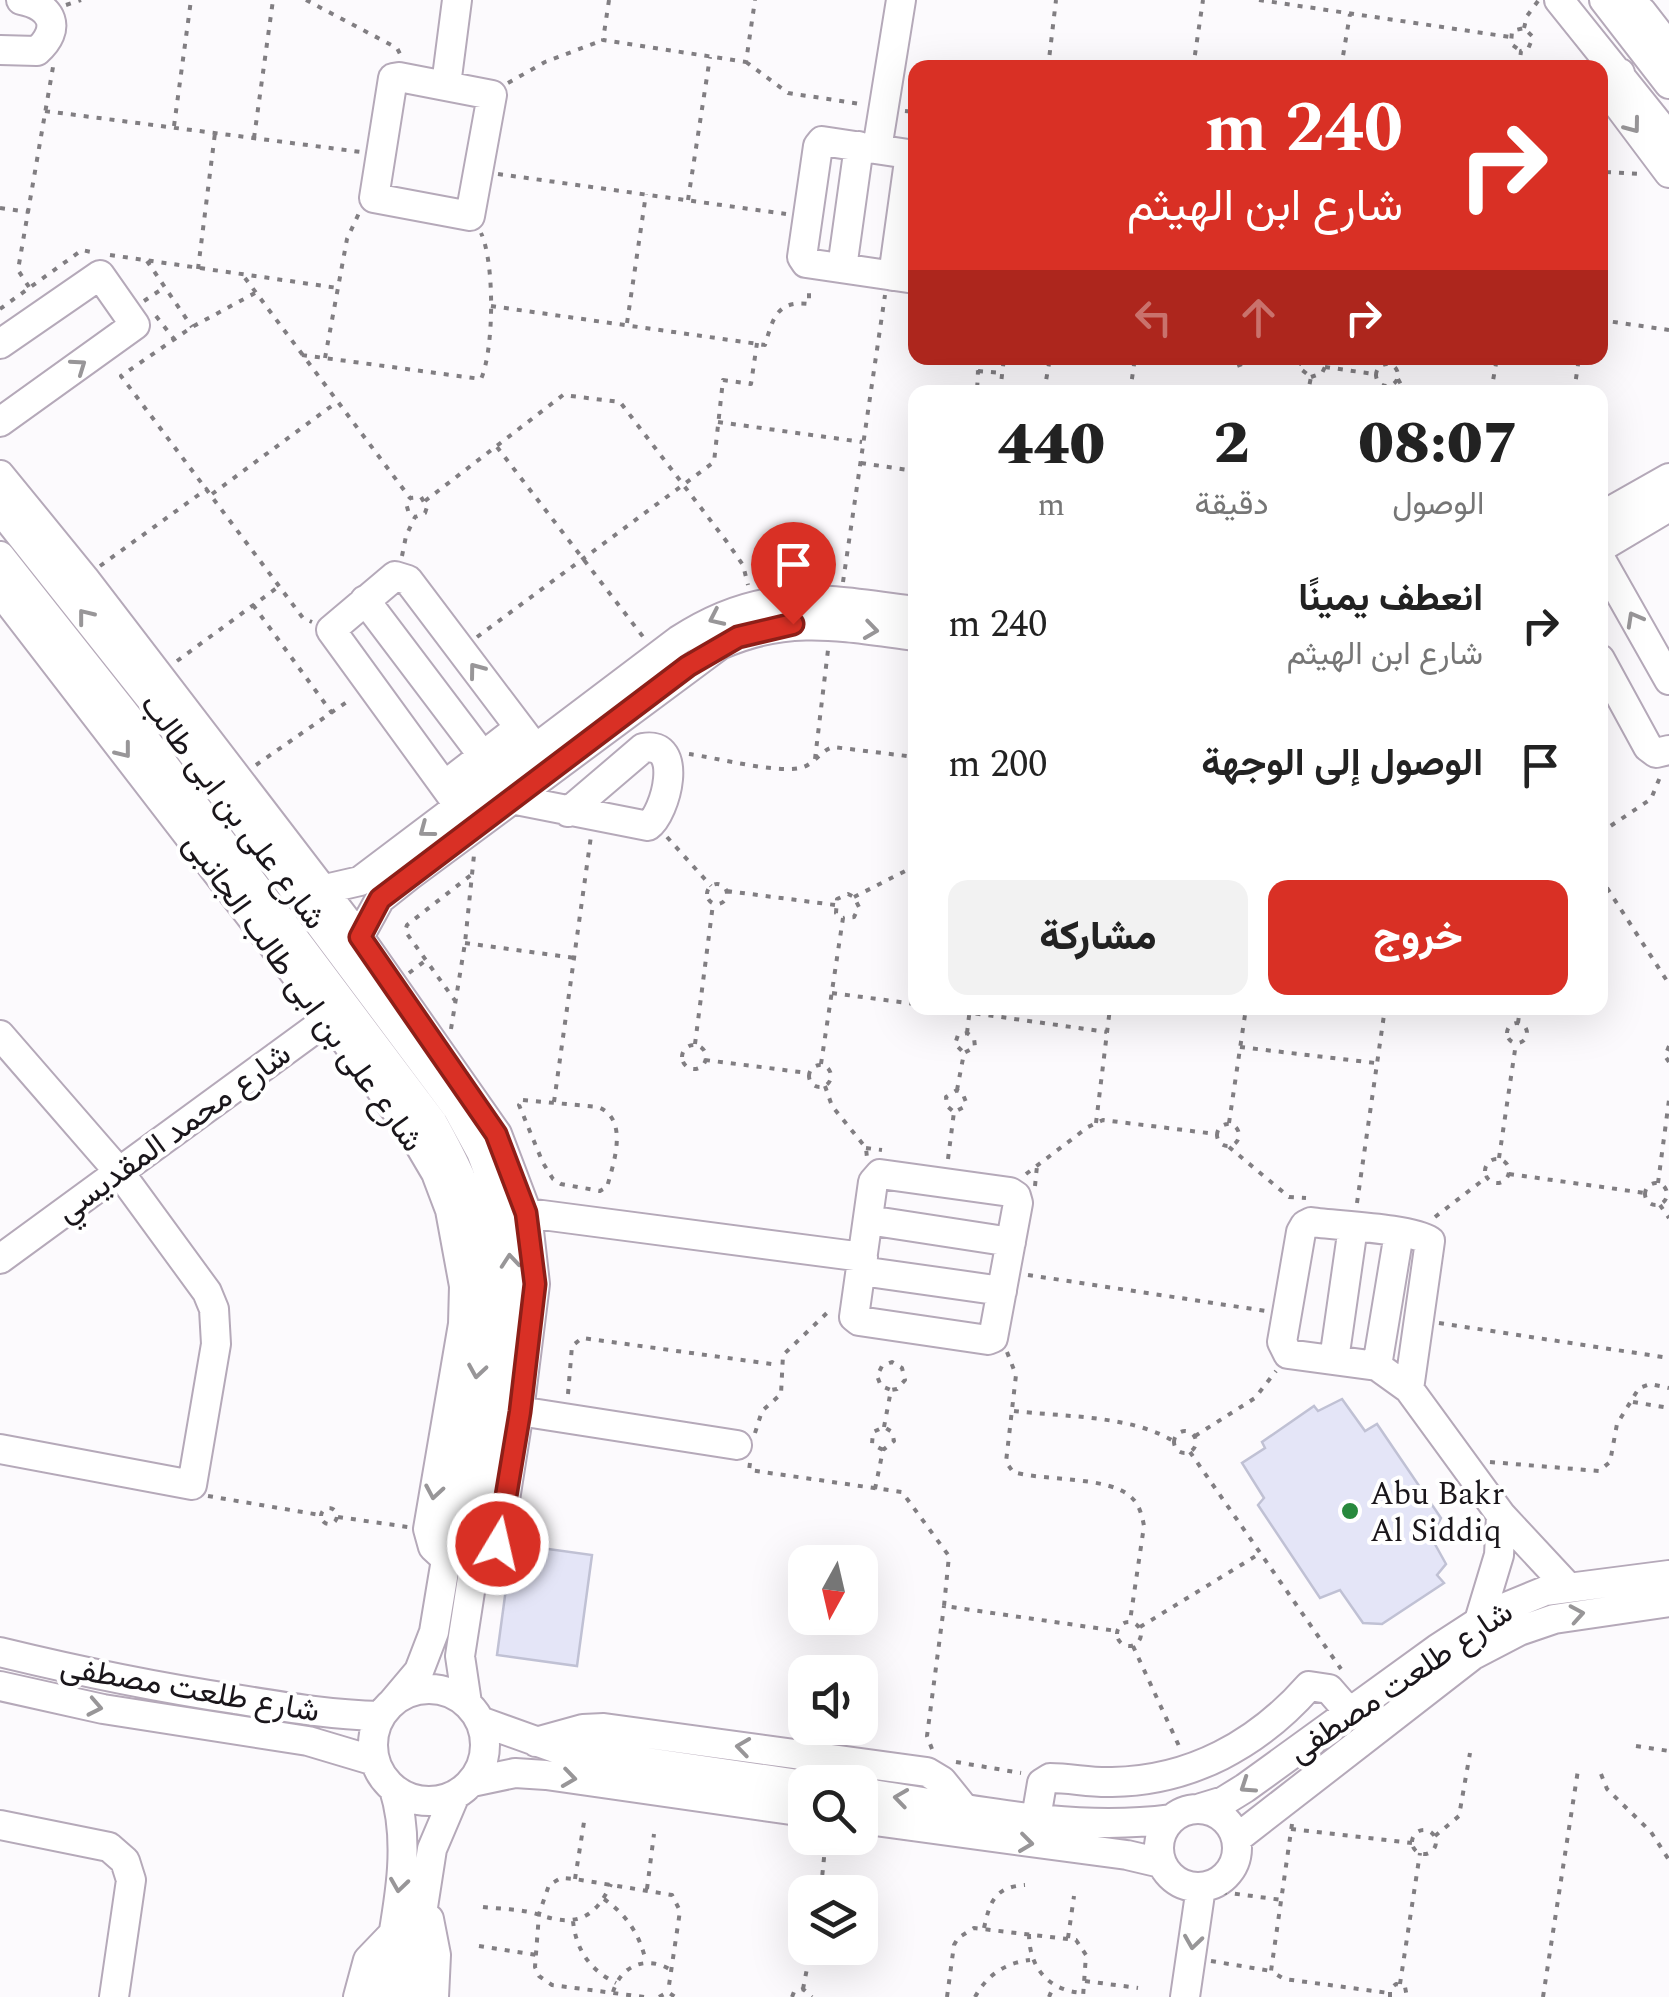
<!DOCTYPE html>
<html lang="ar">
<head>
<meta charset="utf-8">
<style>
	body { margin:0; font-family:Spectral,Vazirmatn,serif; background:#f2f2f2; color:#222; direction:rtl; height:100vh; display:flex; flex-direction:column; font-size:38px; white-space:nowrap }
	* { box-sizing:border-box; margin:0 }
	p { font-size:32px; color:#767676 }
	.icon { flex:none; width:55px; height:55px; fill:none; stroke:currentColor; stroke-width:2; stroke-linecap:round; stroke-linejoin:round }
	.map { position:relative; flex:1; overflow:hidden; direction:ltr }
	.sheet { position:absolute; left:908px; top:385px; width:700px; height:630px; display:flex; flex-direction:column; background:#fff; border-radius:20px; box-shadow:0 10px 40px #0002; direction:rtl }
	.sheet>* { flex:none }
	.top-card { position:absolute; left:908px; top:60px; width:700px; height:305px; border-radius:20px; box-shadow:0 10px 40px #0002; direction:rtl; background:#d93025; color:#fff; overflow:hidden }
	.needle { width:65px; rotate:188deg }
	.buttons { position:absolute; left:788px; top:1545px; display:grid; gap:20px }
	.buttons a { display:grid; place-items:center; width:90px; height:90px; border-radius:20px; background:#fff; box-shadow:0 10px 40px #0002; font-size:50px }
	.pin { position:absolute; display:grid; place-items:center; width:85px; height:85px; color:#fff; margin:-102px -42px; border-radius:50% 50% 50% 0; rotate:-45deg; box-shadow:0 0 10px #0007 }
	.pin .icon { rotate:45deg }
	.me { position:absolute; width:110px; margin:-55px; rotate:9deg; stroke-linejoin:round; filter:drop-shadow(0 0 8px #0008) }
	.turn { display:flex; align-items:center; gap:35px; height:210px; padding:0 40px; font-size:45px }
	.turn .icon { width:130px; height:130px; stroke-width:2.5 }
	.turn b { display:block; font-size:70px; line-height:85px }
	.lanes { display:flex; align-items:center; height:95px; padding:0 40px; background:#0003; justify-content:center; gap:50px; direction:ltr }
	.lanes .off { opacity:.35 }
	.eta { display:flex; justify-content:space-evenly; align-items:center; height:170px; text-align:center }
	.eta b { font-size:60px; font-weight:800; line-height:70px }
	.button { display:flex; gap:20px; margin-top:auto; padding:20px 40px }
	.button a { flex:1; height:115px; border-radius:20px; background:#d93025; color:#fff; font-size:40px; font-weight:800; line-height:115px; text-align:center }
	.button a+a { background:#f2f2f2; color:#222 }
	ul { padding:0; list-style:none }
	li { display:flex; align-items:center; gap:30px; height:140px; padding:0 40px }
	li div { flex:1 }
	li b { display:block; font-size:38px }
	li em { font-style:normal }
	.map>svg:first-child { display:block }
</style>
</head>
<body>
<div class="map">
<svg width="1669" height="1997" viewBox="0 0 1669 1997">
	<rect width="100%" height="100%" fill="#fcfafd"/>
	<path fill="#e4e5f7" stroke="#c0c1d4" stroke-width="2.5" d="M1342,1399L1365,1431L1377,1424L1441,1518L1431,1537L1446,1564L1437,1575L1444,1583L1382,1624L1363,1623L1340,1590L1320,1598L1258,1505L1264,1498L1242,1463L1265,1448L1262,1442L1314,1406L1318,1411Z
		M512,1544L592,1555L577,1666L497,1655Z"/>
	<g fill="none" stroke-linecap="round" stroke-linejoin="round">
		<g stroke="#b5a9b9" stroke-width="32">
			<path id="minor" d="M1559,0L1669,137
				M1604,0L1669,84
				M1629,0L1642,12L1669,47
				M0,50L37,51C62,29 53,6 21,0
				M1620,73L1613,95L1615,101L1669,173
				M399,77L492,95L470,216L374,198L393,78Z
				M446,85L457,0
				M877,149L901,0
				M915,155L822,141L818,146L802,257L806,263L915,279
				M842,268L859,146
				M893,276L910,154
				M0,344L100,275L135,325L0,422
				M0,475L84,578L359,937L497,1134L527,1213L535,1284L519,1411L498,1544L488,1557L474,1564
				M0,509L165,717L457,1108L481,1152L497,1194L508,1239L512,1284L510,1333L460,1656L467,1703
				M1600,517L1669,478
				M1600,548L1669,507
				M0,556L141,734L433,1123C454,1161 474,1200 482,1244C492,1300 479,1356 470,1412C459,1485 446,1558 434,1632L419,1671L392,1703
				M1600,558L1669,680
				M0,591L329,1018L413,1134L436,1173L450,1210L464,1286L463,1324L428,1529L433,1547L446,1559
				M365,600L483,756
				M1600,659L1648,747L1656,753L1669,750
				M445,785L519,728
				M511,799L648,826C666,813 685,740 643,748L568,812
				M459,806L331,630L395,576L408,580L535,748
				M321,890L360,881L679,640C764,585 821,599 915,611
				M359,937L380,899L409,876L720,645C789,614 844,627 915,636
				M0,1035L120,1173L207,1292L214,1309L216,1344L192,1485L0,1449
				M880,1174L1010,1192L1016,1196L1018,1203L993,1338L988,1340L859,1321L854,1317L873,1182Z
				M527,1213L863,1257
				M868,1220L1011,1242
				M0,1259L342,1009
				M861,1271L1002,1291
				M1334,1360L1353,1227
				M1377,1366L1399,1233
				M1409,1389L1430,1241C1410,1228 1338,1226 1311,1222L1305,1225L1301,1232L1282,1342L1288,1354L1377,1366L1409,1389L1501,1515L1568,1587
				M519,1411L737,1445
				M1479,1621L1499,1555L1501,1515
				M0,1652C78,1671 156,1687 235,1699C284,1707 332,1715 381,1716
				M0,1686L103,1709L308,1741L375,1761
				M373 1745a56 56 0 1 1 112 0a56 56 0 1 1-112 0Z
				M480,1721L558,1749L805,1785
				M536,1742L583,1729L604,1728L927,1772L942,1781L963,1807
				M472,1782L515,1773L546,1775L805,1812
				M860,1792C962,1807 1068,1833 1171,1819
				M1201,1808L1224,1801L1245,1788L1437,1649L1494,1612L1545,1591L1669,1575
				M1159 1848a39 39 0 1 1 78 0a39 39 0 1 1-78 0Z
				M1036,1818L1042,1783L1050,1778C1071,1778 1091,1783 1112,1782C1191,1781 1258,1744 1309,1686L1329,1689L1349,1712
				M860,1819L1127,1855L1161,1863
				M0,1825L109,1847L125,1861L131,1880L114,1997
				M1236,1839L1473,1655L1519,1631L1554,1619L1669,1602
				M429,1919L436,1955L434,1997
				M358,1997L368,1960L392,1935
				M383,1997C392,1930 415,1855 394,1789
				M409,1997L432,1849L455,1795
				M1185,1997L1201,1887"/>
		</g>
		<path stroke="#817e82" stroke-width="4" stroke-dasharray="5 8" stroke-linecap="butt" d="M306,0L397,48L400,54
			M609,0L603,40L746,62L755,0
			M1259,0L1510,37
			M66,5L81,0
			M1524,28L1527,16L1538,1
			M746,62L788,93L861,104
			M1048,68L1056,0
			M1193,68L1203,0
			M1341,68L1350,14
			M1519,68L1521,51L1528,49L1533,37L1524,28L1512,31L1511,44L1521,51
			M508,83L545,62L603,40
			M45,111L361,152
			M905,111L915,112
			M174,126L191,0
			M254,138L273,0
			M1600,159L1607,167L1600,179
			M1606,172L1641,174
			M498,174L786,214
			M688,200L710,57
			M0,208L29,212
			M110,255L338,288
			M147,261L192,327
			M198,269L215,133
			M245,278L410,498
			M29,287L18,270L53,67
			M255,293L192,327L121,376L303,618L312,622
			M144,301L165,287
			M491,306L765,345C773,318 777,300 809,304V286
			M0,309L82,250L96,253
			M156,316L174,339
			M1600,320L1669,330
			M627,323L646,194
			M302,355L481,379C494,350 495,263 481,233
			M325,358L347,239L359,213
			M972,358L978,371L977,392
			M1227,358L1237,366L1245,363L1249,358
			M1261,358L1301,364
			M1305,358L1302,370L1311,377L1308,392
			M1376 375a11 11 0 1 1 22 0a11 11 0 1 1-22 0Z
			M1325,367L1374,374
			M978,371L1002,373
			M1311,377L1322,373L1325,367L1321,358
			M1398,379L1405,392
			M1000,392L1004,358
			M1044,392L1050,358
			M1130,392L1135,358
			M1165,392L1167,381
			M1491,392L1497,358
			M1574,392L1579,358
			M718,422L862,442
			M497,447L644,638
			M861,463L915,471
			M212,494L337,402
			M425,501L563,395L620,402L727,542L743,565L748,585
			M402,556L406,536L415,517L425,513L427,507L421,497L410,498L406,503L409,514L415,517
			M100,566L208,488
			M843,582L885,295
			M253,605L332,713
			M477,637L714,462L723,380L751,384L757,343
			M177,661L278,587
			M689,754C717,758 774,773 800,768C814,765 820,751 833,747L915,757
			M815,759L828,650
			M256,765L351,699
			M1600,833L1651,799L1660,777
			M667,837L711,886
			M1600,877L1669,984
			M707 894a10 10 0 1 1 20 0a10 10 0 1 1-20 0Z
			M727,891L835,905
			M854,897L915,866
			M465,943L575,958
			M409,973L425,961
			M832,993L915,1004
			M456,1002L405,931L407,925L471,875
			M937,1008L1107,1032
			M1507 1033a10 10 0 1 1 20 0a10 10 0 1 1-20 0Z
			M1518,1023L1520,1008
			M451,1029L465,943L474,855
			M967,1033L970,1008
			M695,1044L713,904
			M682 1057a12 12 0 1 1 24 0a12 12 0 1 1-24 0Z
			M1669,1046L1665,1056L1669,1062
			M1240,1047L1375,1063
			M705,1060L808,1073
			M821,1064L843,918L836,913L837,899L848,894L854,897L859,907L854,917L843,918
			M809 1076a11 11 0 1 1 22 0a11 11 0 1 1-22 0Z
			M825,1086L832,1106L866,1148L867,1158
			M957,1090L964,1053L975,1047L974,1038L967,1033L958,1035L955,1044L964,1053
			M523,1100L598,1107C629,1119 614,1162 607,1187L600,1191L561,1184L553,1179L543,1163L519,1105Z
			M554,1102L591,836
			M1096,1123L1110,1008
			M1229,1123L1246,1008
			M1217 1135a11 11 0 1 1 22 0a11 11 0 1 1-22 0Z
			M1229,1147L1289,1197L1306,1198
			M866,1148L882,1150
			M1499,1158L1516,1043
			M1485 1171a12 12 0 1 1 24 0a12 12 0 1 1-24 0Z
			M948,1159L954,1112L964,1107L966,1102L962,1092L957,1090L946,1097L947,1106L954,1112
			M1026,1174L1088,1127L1103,1120L1216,1134
			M1509,1174L1645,1193
			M1645 1194a11 11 0 1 1 22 0a11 11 0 1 1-22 0Z
			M1658,1183L1669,1100
			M1035,1186L1037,1166
			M1357,1203L1385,1008
			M1660,1205L1669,1218
			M1435,1217L1487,1177
			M1028,1275L1266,1311
			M1439,1323L1669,1358
			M1007,1352L1016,1375L1006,1462L1013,1472C1044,1481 1109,1476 1131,1497C1139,1504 1142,1515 1144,1526L1130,1621
			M568,1394L572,1346L582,1338L779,1365
			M1633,1402L1669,1408
			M1014,1411C1064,1417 1132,1415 1175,1442
			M884,1427L891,1390L897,1389L905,1380L902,1368L892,1362L882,1366L877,1376L881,1386L891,1390
			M1174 1442a11 11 0 1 1 22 0a11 11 0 1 1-22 0Z
			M755,1433L762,1411L781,1394L783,1355L830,1310
			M1195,1436L1255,1398L1276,1371
			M1190,1452L1341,1669
			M1490,1462L1599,1471L1610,1462L1617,1424L1639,1388L1650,1384L1669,1388
			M750,1463L749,1470L902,1492L949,1556L944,1606L1117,1631
			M875,1489L883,1450L894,1441L892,1432L884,1427L873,1432L872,1444L883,1450
			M208,1496L320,1515
			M321 1516a8 8 0 1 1 16 0a8 8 0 1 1-16 0Z
			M338,1517L408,1527
			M1117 1634a12 12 0 1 1 24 0a12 12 0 1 1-24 0Z
			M1140,1627L1259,1554
			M1133,1646L1179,1746
			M1636,1746L1669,1751
			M932,1749L927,1736L944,1606
			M956,1762L1021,1773
			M1601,1774L1607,1789L1651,1832L1669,1860
			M1292,1824L1271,1971L1284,1979L1389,1993
			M1291,1829L1412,1843
			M1412 1842a12 12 0 1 1 24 0a12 12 0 1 1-24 0Z
			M1435,1836L1459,1816L1470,1753
			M575,1879L584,1822
			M821,1888L826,1838
			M647,1889L654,1834
			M810,1892L821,1888L828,1892
			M1222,1892L1282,1900
			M604,1899C627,1915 640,1935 646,1962
			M483,1907C501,1909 523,1909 540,1915C575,1927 595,1919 611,1884
			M573,1921C576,1950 590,1970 616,1983
			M984,1928C990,1901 995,1887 1025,1885
			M1029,1934C1029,1968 1049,1991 1083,1993
			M1068,1938L1074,1896
			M479,1946L537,1955
			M1211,1961L1271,1971
			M1085,1981L1138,1988
			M1400,1984L1420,1853
			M803,1989L811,1948
			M613,1992C621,1965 647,1955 671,1970
			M644,1997L552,1985L539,1976L535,1967L539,1914L549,1885L561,1878L575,1879L672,1895L680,1911L668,1992
			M659,1997L668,1992L675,1997
			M792,1997L794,1992L803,1989L812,1997
			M947,1997L954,1945L958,1938L974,1928L1076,1940L1086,1955L1083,1997
			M975,1997C987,1975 1005,1963 1030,1960
			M1049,1997L1054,1985
			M1390,1997V1989L1396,1984L1405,1987L1407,1997
			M1543,1997L1578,1770"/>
		<use href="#minor" stroke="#fff" stroke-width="28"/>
	</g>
	<defs><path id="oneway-chevron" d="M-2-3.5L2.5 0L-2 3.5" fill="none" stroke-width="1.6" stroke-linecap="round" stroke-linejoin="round" transform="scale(2.5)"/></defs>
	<g stroke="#989698">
		<use href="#oneway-chevron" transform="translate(1633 126) rotate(53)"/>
		<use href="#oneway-chevron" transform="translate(79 366) rotate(-35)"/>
		<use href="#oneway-chevron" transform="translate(85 616) rotate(-128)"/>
		<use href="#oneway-chevron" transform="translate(716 618) rotate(155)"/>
		<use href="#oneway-chevron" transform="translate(1634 619) rotate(-119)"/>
		<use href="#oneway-chevron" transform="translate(871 630) rotate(8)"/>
		<use href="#oneway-chevron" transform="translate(476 670) rotate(-127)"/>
		<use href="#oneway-chevron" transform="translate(124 751) rotate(52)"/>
		<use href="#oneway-chevron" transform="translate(426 830) rotate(143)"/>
		<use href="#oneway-chevron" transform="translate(510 1261) rotate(-95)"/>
		<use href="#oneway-chevron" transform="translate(477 1371) rotate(99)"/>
		<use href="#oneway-chevron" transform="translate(434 1492) rotate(100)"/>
		<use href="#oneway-chevron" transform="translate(1577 1614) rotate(-10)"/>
		<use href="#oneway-chevron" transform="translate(95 1707) rotate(11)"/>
		<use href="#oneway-chevron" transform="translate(743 1747) rotate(-172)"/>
		<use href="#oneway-chevron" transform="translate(569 1778) rotate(8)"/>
		<use href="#oneway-chevron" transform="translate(1247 1786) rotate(146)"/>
		<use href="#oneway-chevron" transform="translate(901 1798) rotate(-172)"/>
		<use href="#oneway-chevron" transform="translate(1026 1843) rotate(7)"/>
		<use href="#oneway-chevron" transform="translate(399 1885) rotate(98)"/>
		<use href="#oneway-chevron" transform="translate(1193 1942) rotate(98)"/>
	</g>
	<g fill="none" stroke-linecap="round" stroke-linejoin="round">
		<g stroke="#8d1f18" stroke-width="25">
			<path id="route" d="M498,1544L520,1412L535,1284L526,1213L496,1134L360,937L380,899L688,666L738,637L793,624"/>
		</g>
		<use href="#route" stroke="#d93025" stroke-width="18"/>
	</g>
	<circle fill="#28893d" stroke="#fff" stroke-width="4" cx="1350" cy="1511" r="10"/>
	<g text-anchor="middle" stroke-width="8" stroke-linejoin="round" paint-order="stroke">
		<g font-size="32" fill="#1a161b" stroke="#fff">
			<text transform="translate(234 811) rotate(53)" y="11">شارع على بن ابى طالب</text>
			<text transform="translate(304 992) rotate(54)" y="11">شارع على بن ابى طالب الجانبى</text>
			<text transform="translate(173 1132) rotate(-36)" y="11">شارع محمد المقديسي</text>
			<text transform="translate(1400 1681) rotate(-34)" y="11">شارع طلعت مصطفى</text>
			<text transform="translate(190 1688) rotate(10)" y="11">شارع طلعت مصطفى</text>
		</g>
		<g font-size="32" fill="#1a161b" stroke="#fff" text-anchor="start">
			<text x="1370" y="1504">Abu Bakr<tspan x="1370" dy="37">Al Siddiq</tspan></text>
		</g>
	</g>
</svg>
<div class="buttons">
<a><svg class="needle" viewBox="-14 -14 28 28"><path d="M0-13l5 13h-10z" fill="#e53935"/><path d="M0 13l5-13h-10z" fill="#767676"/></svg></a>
<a><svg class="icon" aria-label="sound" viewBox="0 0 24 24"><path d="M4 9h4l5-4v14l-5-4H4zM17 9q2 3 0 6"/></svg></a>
<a><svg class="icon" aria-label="search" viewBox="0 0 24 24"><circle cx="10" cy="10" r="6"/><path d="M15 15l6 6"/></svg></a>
<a><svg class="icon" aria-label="layers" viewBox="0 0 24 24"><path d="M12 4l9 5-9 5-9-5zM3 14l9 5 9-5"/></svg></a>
</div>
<div class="pin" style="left:793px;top:624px;background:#d93025"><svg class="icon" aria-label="arrive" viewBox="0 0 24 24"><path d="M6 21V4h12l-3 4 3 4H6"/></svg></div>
<svg class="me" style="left:498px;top:1544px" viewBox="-20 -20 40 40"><circle r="17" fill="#d93025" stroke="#fff" stroke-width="3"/><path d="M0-11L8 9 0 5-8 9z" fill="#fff"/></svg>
<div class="top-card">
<div class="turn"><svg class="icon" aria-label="right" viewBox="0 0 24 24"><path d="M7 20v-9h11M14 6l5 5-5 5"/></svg><div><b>240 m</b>شارع ابن الهيثم</div></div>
<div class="lanes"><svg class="icon off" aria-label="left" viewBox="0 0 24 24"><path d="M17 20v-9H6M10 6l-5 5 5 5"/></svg><svg class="icon off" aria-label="ahead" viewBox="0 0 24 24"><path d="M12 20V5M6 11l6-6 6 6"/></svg><svg class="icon" aria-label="right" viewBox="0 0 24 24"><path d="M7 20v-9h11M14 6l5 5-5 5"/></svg></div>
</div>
<section class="sheet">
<div class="eta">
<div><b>08:07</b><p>الوصول</p></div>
<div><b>2</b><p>دقيقة</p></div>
<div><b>440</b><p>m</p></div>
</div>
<ul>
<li><svg class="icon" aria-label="right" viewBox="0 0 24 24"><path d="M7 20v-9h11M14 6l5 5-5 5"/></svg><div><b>انعطف يمينًا</b><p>شارع ابن الهيثم</p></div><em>240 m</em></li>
<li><svg class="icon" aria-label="arrive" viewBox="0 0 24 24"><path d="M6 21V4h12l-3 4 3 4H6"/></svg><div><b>الوصول إلى الوجهة</b></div><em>200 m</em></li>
</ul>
<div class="button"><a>خروج</a><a>مشاركة</a></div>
</section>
</div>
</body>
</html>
